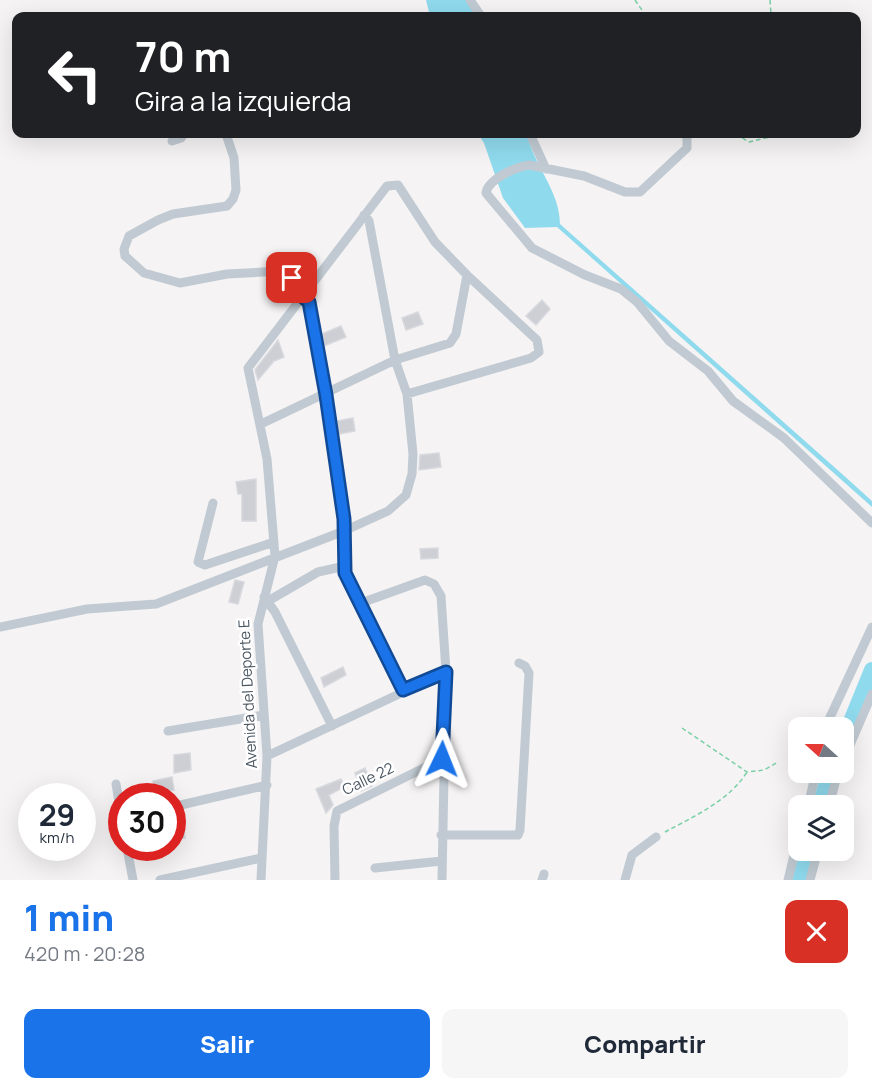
<!DOCTYPE html>
<html lang="es">
<head>
<meta charset="utf-8">
<style>
	body { margin:0; font-family:Manrope,sans-serif; background:#f6f6f7; color:#1f2937; height:100vh; display:flex; flex-direction:column; font-size:22px; white-space:nowrap }
	* { box-sizing:border-box; margin:0 }
	p { font-size:20px; color:#747a83 }
	.icon { flex:none; width:33px; height:33px; fill:none; stroke:currentColor; stroke-width:2; stroke-linecap:round; stroke-linejoin:round }
	.map { position:relative; height:880px; overflow:hidden }
	.details { display:flex; flex-direction:column; background:#fff; flex:1 }
	.details>* { flex:none }
	.guide { position:absolute; left:12px; top:12px; width:849px; height:126px; border-radius:12px; box-shadow:0 6px 24px #0002; background:#202124; color:#fff; overflow:hidden }
	.needle { width:39px; rotate:291deg }
	.controls { position:absolute; left:788px; top:717px; display:grid; gap:12px }
	.controls a { display:grid; place-items:center; width:66px; height:66px; border-radius:12px; background:#fff; box-shadow:0 6px 24px #0002; font-size:30px }
	.speed { position:absolute; left:18px; top:783px; display:flex; gap:12px; font-size:30px; font-weight:700; text-align:center }
	.speed>* { display:grid; place-content:center; width:78px; height:78px; border-radius:50%; background:#fff; box-shadow:0 6px 24px #0002; line-height:1 }
	.speed small { font-size:15px; font-weight:400 }
	.speed .limit { border:9px solid #d22; background:#fff; color:#111 }
	.pin { position:absolute; display:grid; place-items:center; width:51px; height:51px; color:#fff; margin:-26px; border-radius:12px; box-shadow:0 3px 9px #0006 }
	.me { position:absolute; width:66px; margin:-33px; rotate:2deg; stroke-linejoin:round; filter:drop-shadow(0 0 4px #0008) }
	.turn { display:flex; align-items:center; gap:21px; height:126px; padding:0 24px; font-size:27px }
	.turn .icon { width:78px; height:78px; stroke-width:2.5 }
	.turn b { display:block; font-size:42px; line-height:51px }
	.round { display:grid; place-items:center; flex:none; width:63px; height:63px; border-radius:12px; background:#f6f6f7 }
	.headline { display:flex; align-items:center; justify-content:space-between; height:102px; padding:0 24px }
	h1 { font-size:36px; font-weight:800; line-height:45px; color:#1a73e8 }
	.action { display:flex; gap:12px; margin-top:auto; padding:12px 24px }
	.action a { flex:1; height:69px; border-radius:12px; background:#1a73e8; color:#fff; font-size:24px; font-weight:800; line-height:69px; text-align:center }
	.action a+a { background:#f6f6f7; color:#1f2937 }
	.map>svg:first-child { display:block }
</style>
</head>
<body>
<div class="map">
<svg width="872" height="880" viewBox="0 0 872 880">
	<rect width="100%" height="100%" fill="#f5f3f3"/>
	<path fill="#90daee" d="M426,0H467L477,16H430Z
		M478,134H527C534,166 560,191 560,224L841,473L872,501V507L557,227L525,228L503,198L484,143Z"/>
	<g fill="none" stroke-linecap="round" stroke-linejoin="round">
		<path stroke="#90daee" stroke-width="16" d="M843,741L872,670
			M820,806L830,772
			M800,880L808,850"/>
	</g>
	<path fill="#cdcfd5" stroke="#d7d9de" stroke-width="1.5" d="M542,300L550,309L536,325L526,316Z
		M418,312L423,324L406,330L402,318Z
		M341,326L346,337L324,346L322,334Z
		M278,340L284,357L274,361L258,380L255,370Z
		M353,418L355,431L339,434L337,421Z
		M439,453L441,467L419,470L420,455Z
		M256,479V521H242V494H238L236,482Z
		M438,548V558L421,559L420,549Z
		M235,580L244,582L238,604L229,602Z
		M343,667L346,675L324,687L321,678Z
		M190,753L191,770L174,773V755Z
		M365,768L372,786L361,791L355,773Z
		M172,777L174,790L154,793L153,781Z
		M341,779L344,787L329,795L333,805L326,813L316,789Z
		M183,820L185,838L174,839L173,821Z"/>
	<g fill="none" stroke-linecap="round" stroke-linejoin="round">
		<path stroke="#7ad0a6" stroke-width="1.5" stroke-dasharray="4.5 3" stroke-linecap="butt" d="M635,0L646,16
			M770,0L771,14
			M753,16L771,14L772,16
			M736,134L749,142L783,134
			M682,728L747,772L764,770L778,762
			M665,832C693,817 730,800 747,772"/>
		<path stroke="#c1cad2" stroke-width="9" d="M470,0L481,16
			M226,134L234,158L236,190L233,199L227,206L173,214L158,220L129,236L124,249L125,256L144,273L180,283L227,274L283,271L292,278L293,288L309,301L326,395L344,519L345,573L403,690
			M530,134L546,169
			M687,134V148L640,192H625L584,176L529,165C516,167 488,179 486,193L532,248L585,275L621,289L637,302L669,341L708,371L733,401L784,438L872,523
			M172,141L181,138L184,134
			M407,394L531,358L539,352L537,340L467,275
			M261,424L395,360L450,343L456,334L467,275L435,242L398,185L387,186L248,368L267,459L275,556L258,624L267,756L261,880
			M213,503L198,562L205,565L274,542
			M264,597L275,612L332,726
			M268,601L318,572L345,566
			M361,603L425,580L434,584L441,596L446,672L442,880
			M0,627L87,609L156,604L344,531L388,511L406,495L412,474L413,454L407,394L395,360L369,221L364,215
			M825,728L872,627
			M168,731L264,715
			M267,756L446,672
			M843,761L872,694
			M116,784L122,820
			M808,806L816,772
			M829,806L838,772
			M172,807L267,785
			M441,835H518L520,830L529,673L525,666L519,663
			M127,848L133,880
			M375,868L442,861
			M160,880L261,858
			M335,880L334,826L337,811L442,759
			M542,880L544,874
			M625,880L632,855L656,837
			M788,880L798,839
			M810,880L818,850"/>
	</g>
	<g fill="none" stroke-linecap="round" stroke-linejoin="round">
		<g stroke="#114b97" stroke-width="15">
			<path id="route" d="M292,278L293,288L309,302L326,395L344,519L345,573L403,690L446,672L442,759"/>
		</g>
		<use href="#route" stroke="#1a73e8" stroke-width="10"/>
	</g>
	<g text-anchor="middle" stroke-width="5" stroke-linejoin="round" paint-order="stroke">
		<g font-size="15" fill="#4a5661" stroke="#fff">
			<text transform="translate(248 694) rotate(-93)" y="5">Avenida del Deporte E</text>
			<text transform="translate(368 779) rotate(-26)" y="5">Calle 22</text>
		</g>
	</g>
</svg>
<div class="controls">
<a><svg class="needle" viewBox="-14 -14 28 28"><path d="M0-13l5 13h-10z" fill="#e53935"/><path d="M0 13l5-13h-10z" fill="#747a83"/></svg></a>
<a><svg class="icon" aria-label="layers" viewBox="0 0 24 24"><path d="M12 4l9 5-9 5-9-5zM3 14l9 5 9-5"/></svg></a>
</div>
<div class="speed"><div>29<small>km/h</small></div><div class="limit">30</div></div>
<div class="pin" style="left:292px;top:278px;background:#d93025"><svg class="icon" aria-label="arrive" viewBox="0 0 24 24"><path d="M6 21V4h12l-3 4 3 4H6"/></svg></div>
<svg class="me" style="left:442px;top:759px" viewBox="-20 -20 40 40"><path d="M0-17L14 15 0 8-14 15z" fill="#1a73e8" stroke="#fff" stroke-width="4"/></svg>
<div class="guide">
<div class="turn"><svg class="icon" aria-label="left" viewBox="0 0 24 24"><path d="M17 20v-9H6M10 6l-5 5 5 5"/></svg><div><b>70 m</b>Gira a la izquierda</div></div>
</div>
</div>
<section class="details">
<div class="headline"><div><h1>1 min</h1><p>420 m · 20:28</p></div><a class="round" style="background:#d93025;color:#fff"><svg class="icon" aria-label="close" viewBox="0 0 24 24"><path d="M6 6l12 12M18 6L6 18"/></svg></a></div>
<div class="action"><a>Salir</a><a>Compartir</a></div>
</section>
</body>
</html>
